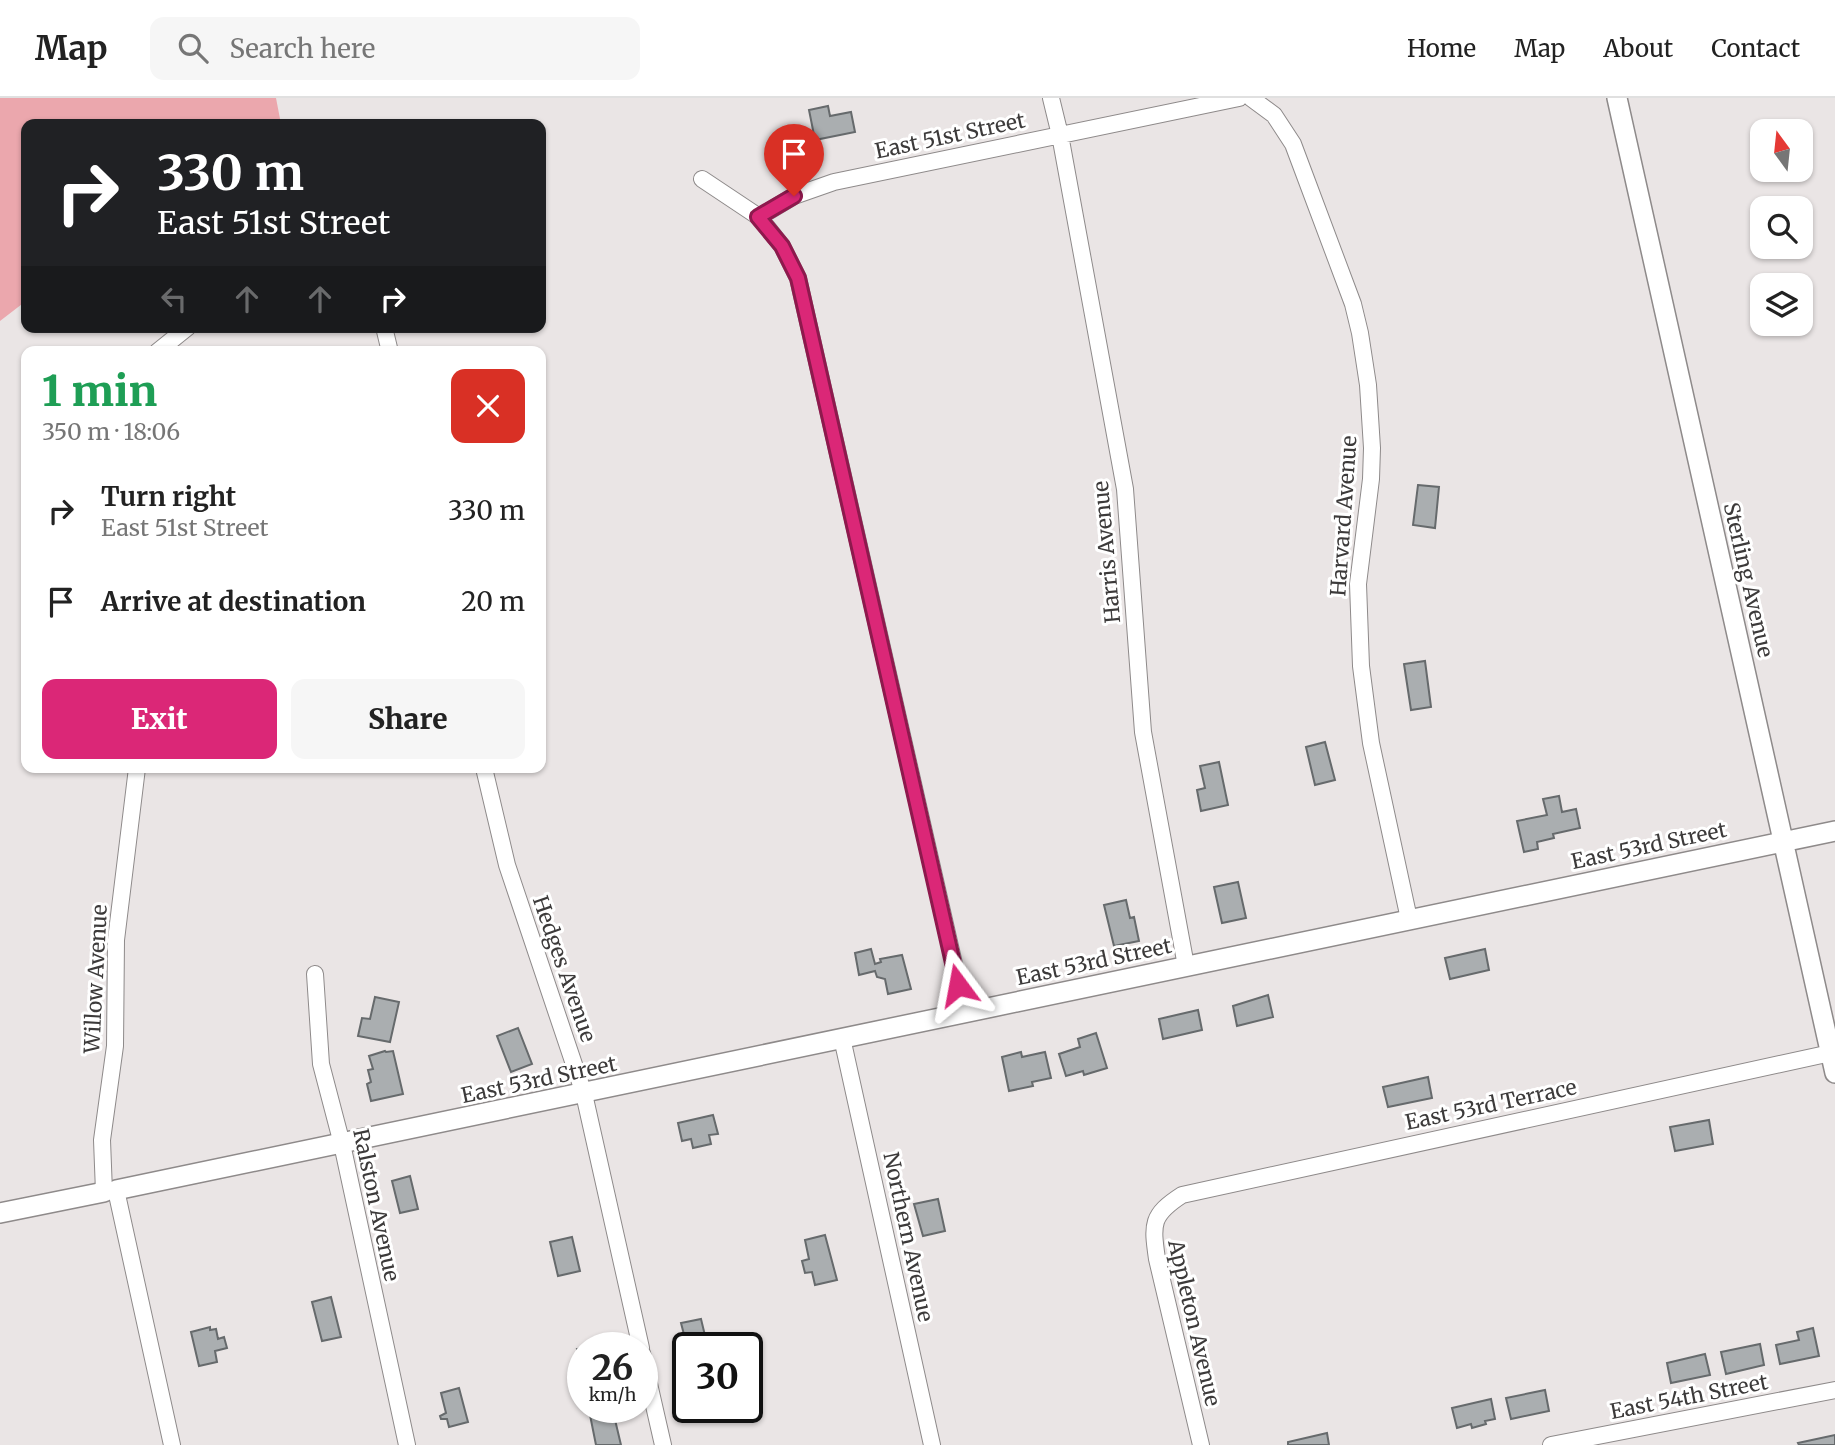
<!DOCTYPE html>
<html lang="en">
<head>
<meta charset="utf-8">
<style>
	body { margin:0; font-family:Merriweather,serif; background:#f6f6f6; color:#222; height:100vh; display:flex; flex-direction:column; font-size:26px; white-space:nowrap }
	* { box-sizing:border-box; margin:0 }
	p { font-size:23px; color:#767676 }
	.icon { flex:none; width:38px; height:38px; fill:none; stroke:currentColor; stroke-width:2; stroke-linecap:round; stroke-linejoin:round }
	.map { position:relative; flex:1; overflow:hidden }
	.panel { position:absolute; left:21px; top:248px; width:525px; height:427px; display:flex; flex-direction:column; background:#fff; border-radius:14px; box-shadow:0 2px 5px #0004 }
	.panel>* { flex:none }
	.guide { position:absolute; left:21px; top:21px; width:525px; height:214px; border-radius:14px; box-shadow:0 2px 5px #0004; background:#202124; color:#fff; overflow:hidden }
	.needle { width:46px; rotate:345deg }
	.fabs { position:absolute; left:1750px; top:21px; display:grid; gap:14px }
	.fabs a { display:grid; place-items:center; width:63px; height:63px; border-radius:14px; background:#fff; box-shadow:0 2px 5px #0004; font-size:35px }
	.speed { position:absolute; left:567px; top:1234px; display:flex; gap:14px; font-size:35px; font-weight:700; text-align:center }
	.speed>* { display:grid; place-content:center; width:91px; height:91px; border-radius:50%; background:#fff; box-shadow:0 2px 5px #0004; line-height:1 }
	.speed small { font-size:18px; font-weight:400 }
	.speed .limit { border:4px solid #111; border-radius:10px; background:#fff; color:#111 }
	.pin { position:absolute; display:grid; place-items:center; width:60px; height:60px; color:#fff; margin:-72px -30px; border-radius:50% 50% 50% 0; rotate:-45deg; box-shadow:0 0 7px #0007 }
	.pin .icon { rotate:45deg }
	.me { position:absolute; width:77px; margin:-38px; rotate:347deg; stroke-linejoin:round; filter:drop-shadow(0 0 5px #0008) }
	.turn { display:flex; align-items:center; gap:24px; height:147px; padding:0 21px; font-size:32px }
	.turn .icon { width:91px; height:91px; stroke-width:2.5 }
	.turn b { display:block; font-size:49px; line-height:60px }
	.lanes { display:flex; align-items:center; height:66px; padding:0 21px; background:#0003; justify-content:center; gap:35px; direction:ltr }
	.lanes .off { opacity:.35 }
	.round { display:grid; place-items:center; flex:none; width:74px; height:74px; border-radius:14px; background:#f6f6f6 }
	.summary { display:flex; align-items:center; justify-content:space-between; height:119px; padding:0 21px }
	h1 { font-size:42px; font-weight:800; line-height:52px; color:#1e9e55 }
	.action { display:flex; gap:14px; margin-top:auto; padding:14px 21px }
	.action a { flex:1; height:80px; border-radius:14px; background:#db2777; color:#fff; font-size:28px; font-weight:800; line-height:80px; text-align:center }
	.action a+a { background:#f6f6f6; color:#222 }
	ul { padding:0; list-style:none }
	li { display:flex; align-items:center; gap:21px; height:91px; padding:0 21px }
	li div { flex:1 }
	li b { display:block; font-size:26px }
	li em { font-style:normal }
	header { display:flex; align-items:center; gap:42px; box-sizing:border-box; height:98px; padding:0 35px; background:#fff; border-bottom:2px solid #e0e0e0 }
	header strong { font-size:33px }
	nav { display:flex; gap:38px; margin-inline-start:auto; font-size:24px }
	.search { width:490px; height:63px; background:#f6f6f6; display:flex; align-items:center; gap:18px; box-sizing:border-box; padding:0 24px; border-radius:14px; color:#767676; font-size:26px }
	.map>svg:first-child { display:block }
</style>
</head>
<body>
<header>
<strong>Map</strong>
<div class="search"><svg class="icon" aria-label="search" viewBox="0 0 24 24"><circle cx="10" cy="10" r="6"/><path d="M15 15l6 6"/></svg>Search here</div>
<nav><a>Home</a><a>Map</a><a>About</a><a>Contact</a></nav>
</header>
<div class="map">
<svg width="1835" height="1347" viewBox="0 0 1835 1347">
	<rect width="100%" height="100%" fill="#eae5e5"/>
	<path fill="#eba7ad" d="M0,0H276L281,26H26V203L0,223Z"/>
	<path fill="#aaaeb0" stroke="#666a6c" stroke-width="2" d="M828,8L830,18L851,14L855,34L815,42L809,12Z
		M1418,387L1439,389L1435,430L1413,427Z
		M1425,563L1431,609L1411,612L1404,566Z
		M1325,644L1335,682L1315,687L1306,649Z
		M1219,664L1228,707L1201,713L1197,692L1205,690L1200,668Z
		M1559,698L1562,714L1576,711L1580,730L1553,736L1554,740L1537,744L1538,751L1524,754L1517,723L1547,717L1543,701Z
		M1238,784L1246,820L1222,825L1214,789Z
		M1126,802L1130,820L1134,819L1139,843L1114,848L1104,807Z
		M871,851L875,866L881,864L880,861L902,857L911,891L888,896L885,881L877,879L875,873L859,877L855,855Z
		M1485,851L1489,872L1450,881L1445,860Z
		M1268,897L1273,919L1237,928L1233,908Z
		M375,899L399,904L390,944L358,938L362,920L370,921Z
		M1198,912L1202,932L1163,941L1159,921Z
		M518,930L532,966L511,974L497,938Z
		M1096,935L1107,970L1084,977L1083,973L1066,978L1059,956L1080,949L1078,941Z
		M385,953L386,954L393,953L403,996L371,1003L367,986L371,984L368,972L373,971L369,958Z
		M1021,954L1022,959L1045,954L1051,980L1032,984L1033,988L1009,993L1002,959Z
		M1428,979L1432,1000L1388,1009L1383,989Z
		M713,1017L718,1036L709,1037L711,1046L693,1050L691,1041L682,1043L678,1025Z
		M1709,1022L1713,1046L1675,1053L1670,1029Z
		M410,1078L418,1111L400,1115L392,1083Z
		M938,1101L945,1133L923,1138L914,1106Z
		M825,1137L837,1182L815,1187L812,1174L805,1175L802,1163L809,1161L805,1142Z
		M572,1139L580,1173L558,1178L550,1144Z
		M331,1199L341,1239L322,1243L312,1204Z
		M701,1221L708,1250H688V1252L681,1225Z
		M210,1229V1232L216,1231L218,1241L224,1239L227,1250L215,1253L217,1264L199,1268L191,1234Z
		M1813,1230L1819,1258L1780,1266L1776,1247L1799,1242L1797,1234Z
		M748,1238L752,1257L747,1258V1250H731L730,1242Z
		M1760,1246L1764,1267L1726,1276L1721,1254Z
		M583,1250V1285L573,1287L570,1276L582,1273L577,1251Z
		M1705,1256L1710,1277L1671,1285L1667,1265Z
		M459,1290L468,1324L449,1329L447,1321H441L440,1318L446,1315L441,1295Z
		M1545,1292L1549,1313L1511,1321L1506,1300Z
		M1491,1301L1495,1321L1485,1323L1486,1326L1472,1330L1471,1326L1457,1330L1452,1310Z
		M602,1309H612L621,1347H596L589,1312Z
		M1327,1335L1329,1347H1288V1344Z
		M1835,1337V1347H1799L1798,1345Z"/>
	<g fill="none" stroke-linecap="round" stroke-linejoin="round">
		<g stroke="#8e8a8a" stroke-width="18">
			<path id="minor" d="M1051,0L1060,37L1125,391L1143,634L1186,868
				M1251,0L1274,17L1293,46L1353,206L1360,235L1368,287L1372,350L1371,381L1358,486L1361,568L1371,645L1409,821
				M702,81L759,119L782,148L798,180L965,914
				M759,119L794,98L834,84L1239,0
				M384,229L390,254
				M157,254L188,229
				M137,670L116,842L115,948L102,1042L104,1094L116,1092L172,1347
				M484,670L507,767L584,996L641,1250
				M315,876L321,966L342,1046L407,1347
				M842,940L932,1347
				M642,1255L663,1347
				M1201,1347L1157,1161C1152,1126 1151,1117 1182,1097L1835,954
				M1551,1347L1835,1292"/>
		</g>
		<g stroke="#8e8a8a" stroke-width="22">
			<path id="tertiary" d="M1617,0L1835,975
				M116,1092L1835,733
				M0,1115L104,1094"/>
		</g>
		<use href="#minor" stroke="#fff" stroke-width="16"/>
		<use href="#tertiary" stroke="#fff" stroke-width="19"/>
	</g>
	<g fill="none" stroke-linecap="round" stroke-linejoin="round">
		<g stroke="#8e194d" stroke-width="18">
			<path id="route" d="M794,98L758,119L782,148L798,180L958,887"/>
		</g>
		<use href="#route" stroke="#db2777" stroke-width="12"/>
	</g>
	<g text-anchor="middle" stroke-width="6" stroke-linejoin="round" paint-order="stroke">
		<g font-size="21" fill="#3c3a3a" stroke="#fff">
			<text transform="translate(950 38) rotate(-12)" y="7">East 51st Street</text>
			<text transform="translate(1344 418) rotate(-86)" y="7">Harvard Avenue</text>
			<text transform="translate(1107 454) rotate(-95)" y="7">Harris Avenue</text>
			<text transform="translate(1748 482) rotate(77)" y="7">Sterling Avenue</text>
			<text transform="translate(1649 748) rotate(-12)" y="7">East 53rd Street</text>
			<text transform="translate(1094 864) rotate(-12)" y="7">East 53rd Street</text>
			<text transform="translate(564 871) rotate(71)" y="7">Hedges Avenue</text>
			<text transform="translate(96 881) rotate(-87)" y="7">Willow Avenue</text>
			<text transform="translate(539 982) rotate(-12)" y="7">East 53rd Street</text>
			<text transform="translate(1491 1007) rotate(-12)" y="7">East 53rd Terrace</text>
			<text transform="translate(376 1107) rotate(78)" y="7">Ralston Avenue</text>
			<text transform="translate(908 1139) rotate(78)" y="7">Northern Avenue</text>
			<text transform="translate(1194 1225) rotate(77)" y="7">Appleton Avenue</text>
			<text transform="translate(1689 1299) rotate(-11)" y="7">East 54th Street</text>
		</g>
	</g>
</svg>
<div class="fabs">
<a><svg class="needle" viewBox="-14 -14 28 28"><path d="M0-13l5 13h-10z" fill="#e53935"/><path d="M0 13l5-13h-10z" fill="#767676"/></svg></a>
<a><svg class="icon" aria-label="search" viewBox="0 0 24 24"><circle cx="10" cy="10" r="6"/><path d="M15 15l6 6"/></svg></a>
<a><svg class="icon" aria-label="layers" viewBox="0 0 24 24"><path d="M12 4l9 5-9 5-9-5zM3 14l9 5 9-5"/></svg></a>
</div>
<div class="speed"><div>26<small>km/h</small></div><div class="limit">30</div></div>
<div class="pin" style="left:794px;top:98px;background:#d93025"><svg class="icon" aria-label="arrive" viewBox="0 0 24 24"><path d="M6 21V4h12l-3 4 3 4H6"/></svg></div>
<svg class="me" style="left:958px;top:887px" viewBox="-20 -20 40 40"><path d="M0-17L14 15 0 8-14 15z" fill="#db2777" stroke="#fff" stroke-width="4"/></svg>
<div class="guide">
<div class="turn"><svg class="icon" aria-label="right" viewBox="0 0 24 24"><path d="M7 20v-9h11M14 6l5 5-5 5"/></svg><div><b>330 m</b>East 51st Street</div></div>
<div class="lanes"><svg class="icon off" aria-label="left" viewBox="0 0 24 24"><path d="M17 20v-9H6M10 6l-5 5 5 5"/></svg><svg class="icon off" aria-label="ahead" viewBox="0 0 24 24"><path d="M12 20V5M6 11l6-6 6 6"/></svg><svg class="icon off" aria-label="ahead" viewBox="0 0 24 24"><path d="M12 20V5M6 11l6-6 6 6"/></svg><svg class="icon" aria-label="right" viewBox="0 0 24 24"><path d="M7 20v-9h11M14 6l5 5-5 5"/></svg></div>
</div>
<section class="panel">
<div class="summary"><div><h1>1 min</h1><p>350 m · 18:06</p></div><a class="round" style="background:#d93025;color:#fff"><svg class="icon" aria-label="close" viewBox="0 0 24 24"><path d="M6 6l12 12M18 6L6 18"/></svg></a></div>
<ul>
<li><svg class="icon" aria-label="right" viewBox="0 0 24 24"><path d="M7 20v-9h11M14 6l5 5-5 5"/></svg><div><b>Turn right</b><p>East 51st Street</p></div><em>330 m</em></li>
<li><svg class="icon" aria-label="arrive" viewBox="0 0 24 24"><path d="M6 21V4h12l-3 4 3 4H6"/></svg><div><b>Arrive at destination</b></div><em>20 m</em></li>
</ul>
<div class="action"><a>Exit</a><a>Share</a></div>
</section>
</div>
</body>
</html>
